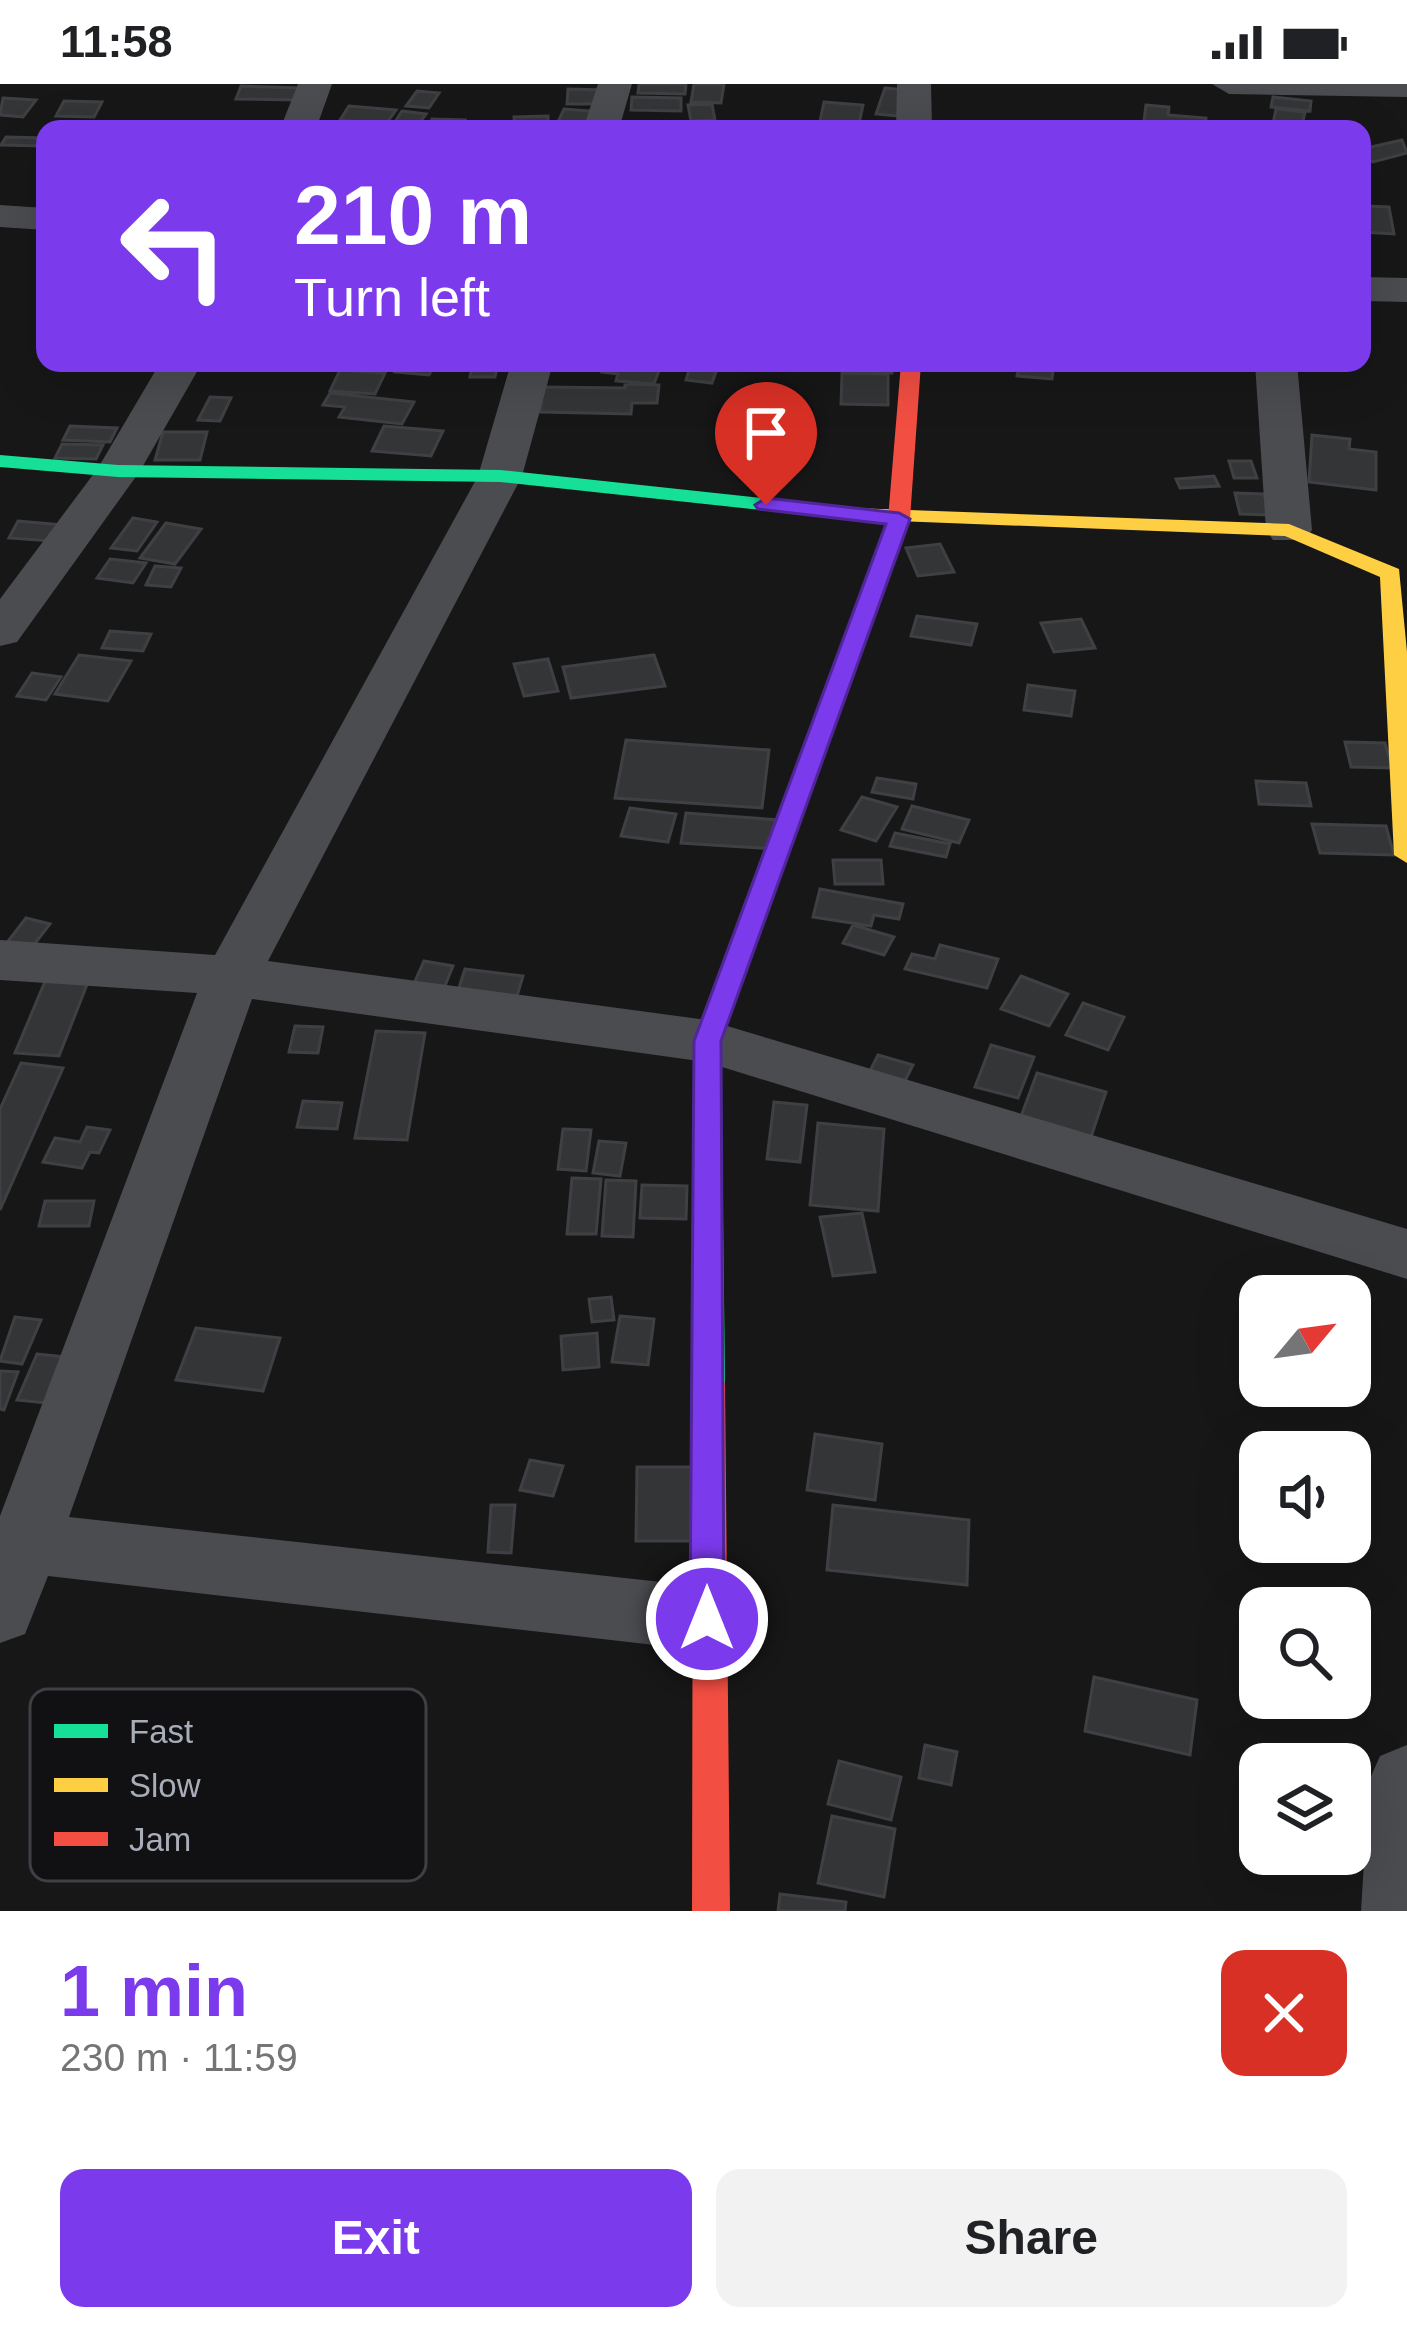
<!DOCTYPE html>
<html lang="en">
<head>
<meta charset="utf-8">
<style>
	body { margin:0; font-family:Helvetica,sans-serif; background:#f2f2f2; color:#202124; height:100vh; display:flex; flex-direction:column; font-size:45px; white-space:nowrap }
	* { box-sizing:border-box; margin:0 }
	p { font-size:39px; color:#757577 }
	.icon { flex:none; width:66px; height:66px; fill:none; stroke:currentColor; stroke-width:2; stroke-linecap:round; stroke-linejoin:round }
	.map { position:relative; height:1827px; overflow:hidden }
	.drawer { display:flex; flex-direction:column; background:#fff; flex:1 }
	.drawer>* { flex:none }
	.top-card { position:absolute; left:36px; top:36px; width:1335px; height:252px; border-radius:24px; box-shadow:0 12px 48px #0002; background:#7c3aed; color:#fff; overflow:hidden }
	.needle { width:78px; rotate:61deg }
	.tools { position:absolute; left:1239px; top:1191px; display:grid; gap:24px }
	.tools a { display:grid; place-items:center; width:132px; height:132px; border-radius:24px; background:#fff; box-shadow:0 12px 48px #0002; font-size:60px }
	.pin { position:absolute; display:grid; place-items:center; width:102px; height:102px; color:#fff; margin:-123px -51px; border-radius:50% 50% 50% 0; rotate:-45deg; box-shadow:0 0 12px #0007 }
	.pin .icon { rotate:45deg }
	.me { position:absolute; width:132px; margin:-66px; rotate:0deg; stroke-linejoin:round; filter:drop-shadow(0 0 9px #0008) }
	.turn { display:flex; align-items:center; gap:42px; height:252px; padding:0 60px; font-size:54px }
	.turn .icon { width:156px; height:156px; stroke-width:2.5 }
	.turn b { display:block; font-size:84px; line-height:102px }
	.round { display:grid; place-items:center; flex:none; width:126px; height:126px; border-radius:24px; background:#f2f2f2 }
	.head { display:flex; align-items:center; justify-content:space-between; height:204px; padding:0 60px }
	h1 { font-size:72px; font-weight:600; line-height:90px; color:#7c3aed }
	.action { display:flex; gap:24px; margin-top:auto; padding:24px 60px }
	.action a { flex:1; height:138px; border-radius:24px; background:#7c3aed; color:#fff; font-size:48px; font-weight:600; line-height:138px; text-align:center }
	.action a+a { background:#f2f2f2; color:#202124 }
	.status { display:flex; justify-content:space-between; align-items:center; height:84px; padding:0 60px; background:#fff; direction:ltr }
	.status svg { height:33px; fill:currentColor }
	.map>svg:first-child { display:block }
</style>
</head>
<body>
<div class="status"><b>11:58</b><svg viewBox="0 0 49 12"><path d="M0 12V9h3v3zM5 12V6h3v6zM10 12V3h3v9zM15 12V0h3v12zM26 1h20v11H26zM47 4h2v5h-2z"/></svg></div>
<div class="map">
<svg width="1407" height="1827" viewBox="0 0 1407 1827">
	<rect width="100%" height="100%" fill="#171717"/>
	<path fill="#343537" stroke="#3f4043" stroke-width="3" d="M639,0H686L685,10L638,9Z
		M694,0H724L721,19L691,18Z
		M241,2L301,4L296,16L236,15Z
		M885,4L906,6L897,32L876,30Z
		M568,5L604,6L603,20H567Z
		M417,7L439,9L429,24L406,22Z
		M632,13L681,14V27L631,26Z
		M1273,13L1311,17L1310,27L1271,23Z
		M3,14L36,16L23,33L0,31Z
		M64,17L102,18L94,33L56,32Z
		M824,18L863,21L858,44L819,42Z
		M712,20L715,36L691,37L688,21Z
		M1146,21L1169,23L1168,31L1206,34L1205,42L1144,37Z
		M349,22L396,26L386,40L340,36Z
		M564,25L603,28L595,45L556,42Z
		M1276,25L1305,28L1302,41L1283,45L1273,40Z
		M402,27L426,30L416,44L393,41Z
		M548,32V45H515L514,33Z
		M432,35L465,36L462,45H429Z
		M6,53L45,54V56L42,62L1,61Z
		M1402,56L1407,69L1373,78L1362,72V65Z
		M1365,122L1389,123L1394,150L1362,148Z
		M400,279H435L429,291L395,288Z
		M473,279H498L495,293H470Z
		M606,279H662L654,300L616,297L618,290L602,288Z
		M836,279H893L892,289L835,286Z
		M1020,279H1054L1052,295L1017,292Z
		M691,280L718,282L712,299L686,296Z
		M340,286L385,289L375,310L330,307Z
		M842,289L888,290V321L841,320Z
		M625,300L659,301L657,319H632L631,330L540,328L544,303L625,304Z
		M330,309L414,318L402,340L339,333L345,323L323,321Z
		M210,313L231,314L220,337L198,336Z
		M70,342L117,344L110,358L63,356Z
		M384,342L443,347L431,372L372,367Z
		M163,348H207L200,376H155Z
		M1312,351L1350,355L1349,365L1376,368V406L1309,398Z
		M62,360L103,361L96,375L55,374Z
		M1229,377H1251L1257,394H1234Z
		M1214,392L1219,402L1180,404L1176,395Z
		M1235,409L1264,410L1270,431L1240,430Z
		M133,434L157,438L137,467L111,464Z
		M18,437L75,442L66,458L9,454Z
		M166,439L201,445L175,480L140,474Z
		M940,460L954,488L918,492L906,464Z
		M110,475L146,479L133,499L97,494Z
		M155,482L181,484L171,503L146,501Z
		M917,532L977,540L971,561L911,552Z
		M1081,535L1095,564L1054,568L1041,539Z
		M110,547L151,550L143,567L102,564Z
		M79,571L131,577L108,617L55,610Z
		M654,571L665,602L571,614L563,583Z
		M548,575L558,607L524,612L514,580Z
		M32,589L61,593L46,616L17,612Z
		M1028,601L1075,607L1071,632L1024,626Z
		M626,656L769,666L762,724L615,714Z
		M1345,658L1385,659L1392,684L1351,683Z
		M877,694L916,700L913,715L872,708Z
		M1256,697L1306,699L1311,722L1259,720Z
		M862,713L897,723L876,757L841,746Z
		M912,722L969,736L959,759L902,745Z
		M630,724L676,730L668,758L621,752Z
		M686,729L780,736L777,765L681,759Z
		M1312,740L1386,742L1394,771L1320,769Z
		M895,749L950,760L946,773L890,762Z
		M833,776H881L883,800H835Z
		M820,805L903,820L899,835L874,831L871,842L813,833Z
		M26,834L50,840L26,871L2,865Z
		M853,841L894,853L884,871L843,859Z
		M940,861L998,875L987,904L905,885L912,870L935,875Z
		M424,877L453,882L442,909L412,904Z
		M465,885L523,892L514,922L455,916Z
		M1021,892L1068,910L1049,942L1001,925Z
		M46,895L88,898L59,972L15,969Z
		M1083,919L1124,933L1108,966L1066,951Z
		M295,942L323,943L318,969L289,968Z
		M376,947L425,949L407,1056L355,1054Z
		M991,961L1034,973L1018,1014L975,1003Z
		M878,971L913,981L898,1011L863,1001Z
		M21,979L63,984L0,1126V1025Z
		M1037,989L1106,1008L1087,1065L1016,1046Z
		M303,1017L342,1019L337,1045L297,1043Z
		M774,1018L807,1021L800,1078L767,1075Z
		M818,1039L884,1045L878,1127L810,1121Z
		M87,1043L110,1046L99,1069L90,1068L82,1084L43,1078L55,1054L80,1058Z
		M563,1045L591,1046L586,1087L558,1085Z
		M599,1057L626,1059L620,1092L593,1089Z
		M572,1094L601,1095L596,1150H567Z
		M606,1096L636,1097L633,1153L602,1152Z
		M642,1101L687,1102L686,1135L640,1134Z
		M45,1117H94L89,1142H39Z
		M862,1129L875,1188L833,1192L820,1133Z
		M611,1213L614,1236L592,1238L589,1215Z
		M620,1232L654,1235L648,1281L612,1278Z
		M15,1233L41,1236L22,1280L0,1277Z
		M196,1244L280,1254L263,1307L176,1296Z
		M597,1249L599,1283L563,1286L561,1252Z
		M37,1270L66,1273L46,1319L17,1316Z
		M0,1287L18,1288L4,1326L0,1325Z
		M815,1350L882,1360L875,1416L807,1406Z
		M530,1376L563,1382L553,1412L520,1406Z
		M637,1383H703L704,1457H636Z
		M491,1421H515L511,1469L488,1468Z
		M833,1421L969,1436L967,1501L827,1486Z
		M1094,1593L1197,1616L1190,1671L1085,1647Z
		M925,1661L957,1668L951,1701L919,1694Z
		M839,1677L901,1693L891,1736L828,1720Z
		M832,1732L895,1745L884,1813L818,1799Z
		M780,1810L846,1818L845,1827H778Z"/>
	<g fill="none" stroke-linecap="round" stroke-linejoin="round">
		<path fill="#4b4c50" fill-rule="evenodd" d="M298,0H332L316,45H280Z
			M598,0H632L619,45H583Z
			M897,0H931L932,45H896Z
			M1212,0H1407V13L1229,10Z
			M0,121L45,124V146L0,143Z
			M1362,193L1407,194V218L1362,217Z
			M160,279H202L140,387L17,558L0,562V515L98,384Z
			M511,279H553L522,392L268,877L707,936L1407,1145V1195L706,978L252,915L69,1433L707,1503L732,1512L743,1535L732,1558L707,1567L48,1492L25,1550L0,1559V1432L197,909L0,896V856L215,871L478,392Z
			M1255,279H1297L1312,446L1305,456H1273L1266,446Z
			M1407,1661V1827H1361L1369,1697L1380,1672Z"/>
		<path fill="#16e098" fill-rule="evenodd" d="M0,371L118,381L500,386L854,424L865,430L854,436L500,398L118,393L0,383Z
			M778,755L791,763L721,957L725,1299L720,1308L709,1312L698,1308L693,1299V957L765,763Z"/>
		<path fill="#ffcf43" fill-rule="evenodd" d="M854,424L1289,440L1399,485L1407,568V779L1394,771L1380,493L1285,452L846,435V425Z"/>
		<path fill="#f24e42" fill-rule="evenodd" d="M901,279H921L910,435L791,763L778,771L765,763L888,435Z
			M709,1286L720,1290L725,1299L730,1827H692L693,1299L698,1290Z"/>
	</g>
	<path fill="#7c3aed" stroke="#51269a" stroke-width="3" d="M766,414L899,429L910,435L721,957L724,1535L719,1546L707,1550L695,1546L690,1535L694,957L886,440L758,425L755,421Z"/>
	<rect x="30" y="1605" width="396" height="192" rx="18" fill="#111113" stroke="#3e4045" stroke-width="3"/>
	<rect x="54" y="1640" width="54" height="14" fill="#16e098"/>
	<rect x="54" y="1694" width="54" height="14" fill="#ffcf43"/>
	<rect x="54" y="1748" width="54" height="14" fill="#f24e42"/>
	<g font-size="33" fill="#a8adb8">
		<text x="129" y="1659">Fast</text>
		<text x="129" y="1713">Slow</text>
		<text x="129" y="1767">Jam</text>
	</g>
</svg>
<div class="tools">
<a><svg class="needle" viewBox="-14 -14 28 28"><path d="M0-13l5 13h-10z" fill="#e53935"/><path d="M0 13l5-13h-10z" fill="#757577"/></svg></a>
<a><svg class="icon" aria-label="sound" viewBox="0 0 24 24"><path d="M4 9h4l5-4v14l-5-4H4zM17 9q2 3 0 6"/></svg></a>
<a><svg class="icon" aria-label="search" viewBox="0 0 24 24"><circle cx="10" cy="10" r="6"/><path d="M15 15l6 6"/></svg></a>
<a><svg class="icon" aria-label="layers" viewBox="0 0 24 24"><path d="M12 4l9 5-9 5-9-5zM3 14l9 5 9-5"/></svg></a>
</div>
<div class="pin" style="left:766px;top:421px;background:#d93025"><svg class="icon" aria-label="arrive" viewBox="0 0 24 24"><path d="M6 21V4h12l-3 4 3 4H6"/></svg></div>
<svg class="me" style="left:707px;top:1535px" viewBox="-20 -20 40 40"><circle r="17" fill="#7c3aed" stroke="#fff" stroke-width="3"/><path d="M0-11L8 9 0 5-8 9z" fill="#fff"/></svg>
<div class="top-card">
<div class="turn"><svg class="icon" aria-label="left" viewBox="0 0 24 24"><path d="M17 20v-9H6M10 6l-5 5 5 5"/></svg><div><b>210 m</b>Turn left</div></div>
</div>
</div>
<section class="drawer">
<div class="head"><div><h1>1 min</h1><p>230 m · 11:59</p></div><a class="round" style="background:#d93025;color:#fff"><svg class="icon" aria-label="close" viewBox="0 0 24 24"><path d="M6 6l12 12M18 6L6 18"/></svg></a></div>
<div class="action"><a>Exit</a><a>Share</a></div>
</section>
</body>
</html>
